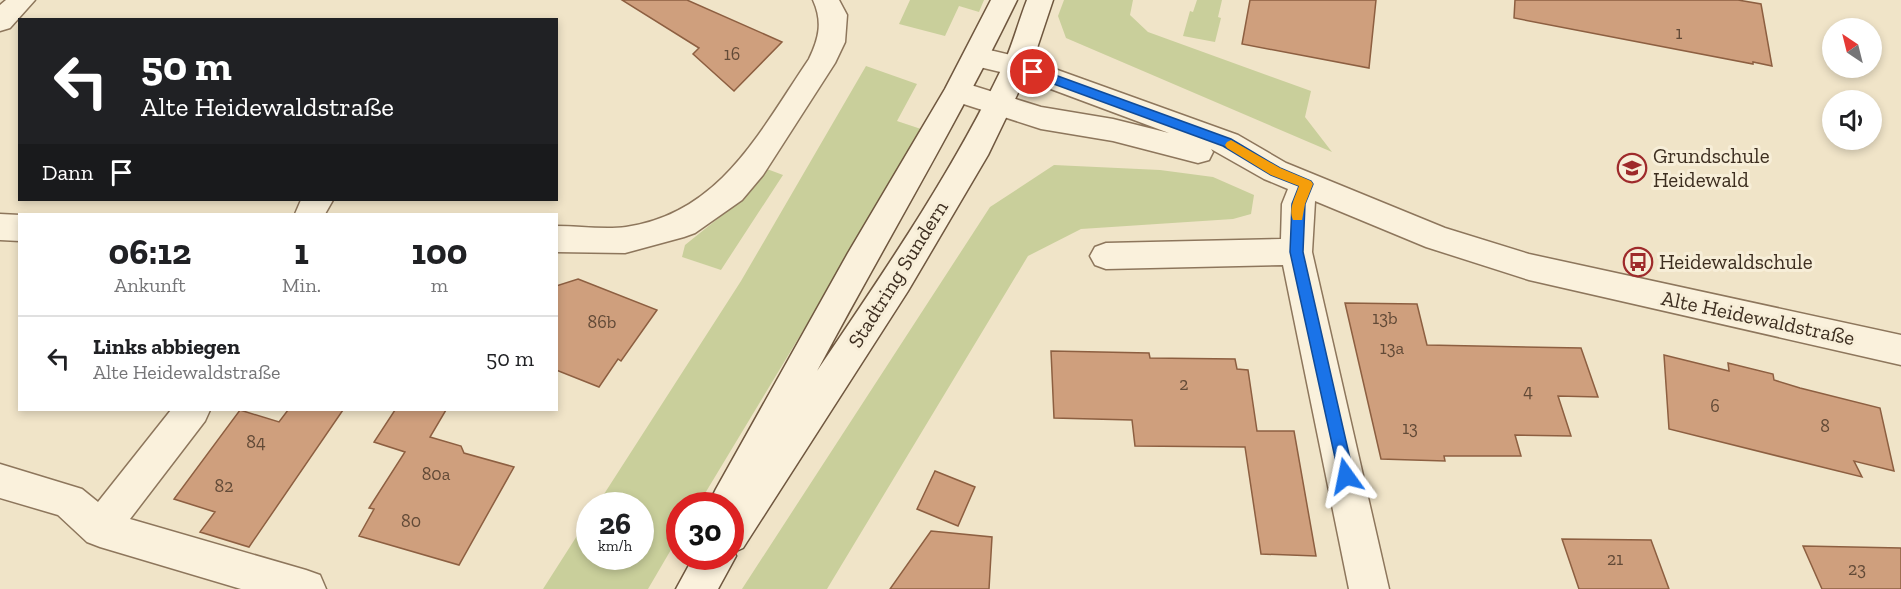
<!DOCTYPE html>
<html lang="de">
<head>
<meta charset="utf-8">
<style>
	body { margin:0; font-family:"Zilla Slab",serif; background:#f2f2f2; color:#202124; height:100vh; display:flex; flex-direction:column; font-size:22px; white-space:nowrap }
	* { box-sizing:border-box; margin:0 }
	p { font-size:20px; color:#757577 }
	.icon { flex:none; width:33px; height:33px; fill:none; stroke:currentColor; stroke-width:2; stroke-linecap:round; stroke-linejoin:round }
	.map { position:relative; flex:1; overflow:hidden }
	.details { position:absolute; left:18px; top:213px; width:540px; height:198px; display:flex; flex-direction:column; background:#fff; border-radius:0px; box-shadow:0 3px 9px #0003 }
	.details>* { flex:none }
	.guide { position:absolute; left:18px; top:18px; width:540px; height:183px; border-radius:0px; box-shadow:0 3px 9px #0003; background:#202124; color:#fff; overflow:hidden }
	.needle { width:39px; rotate:325deg }
	.tools { position:absolute; left:1822px; top:18px; display:grid; gap:12px }
	.tools a { display:grid; place-items:center; width:60px; height:60px; border-radius:50%; background:#fff; box-shadow:0 3px 9px #0003; font-size:30px }
	.speed { position:absolute; left:576px; top:492px; display:flex; gap:12px; font-size:30px; font-weight:700; text-align:center }
	.speed>* { display:grid; place-content:center; width:78px; height:78px; border-radius:50%; background:#fff; box-shadow:0 3px 9px #0003; line-height:1 }
	.speed small { font-size:15px; font-weight:400 }
	.speed .limit { border:9px solid #d22; background:#fff; color:#111 }
	.pin { position:absolute; display:grid; place-items:center; width:51px; height:51px; color:#fff; margin:-26px; border:3px solid #fff; border-radius:50%; box-shadow:0 2px 6px #0007 }
	.me { position:absolute; width:66px; margin:-33px; rotate:348deg; stroke-linejoin:round; filter:drop-shadow(0 0 4px #0008) }
	.turn { display:flex; align-items:center; gap:21px; height:126px; padding:0 24px; font-size:27px }
	.turn .icon { width:78px; height:78px; stroke-width:2.5 }
	.turn b { display:block; font-size:42px; line-height:51px }
	.then { display:flex; align-items:center; height:57px; padding:0 24px; background:#0003; gap:12px; font-size:22px }
	.eta { display:flex; justify-content:space-evenly; align-items:center; height:102px; text-align:center }
	.eta b { font-size:36px; font-weight:800; line-height:42px }
	ul { padding:0; list-style:none }
	li { display:flex; align-items:center; gap:18px; height:84px; padding:0 24px; border-top:2px solid #e0e0e0 }
	li div { flex:1 }
	li b { display:block; font-size:22px }
	li em { font-style:normal }
	.map>svg:first-child { display:block }
</style>
</head>
<body>
<div class="map">
<svg width="1901" height="589" viewBox="0 0 1901 589">
	<rect width="100%" height="100%" fill="#f0e4c8"/>
	<path fill="#c9cf9b" d="M910,0H984L979,12L959,6L945,36L899,24Z
		M1064,0H1133L1130,15L1148,32L1311,91L1305,117L1332,152L1066,38L1058,16Z
		M1197,0H1222L1218,17L1221,18L1215,42L1183,36L1190,11L1193,12Z
		M866,66L917,84L897,121L924,130L698,505L680,506L679,536L648,589H543L589,517L590,556H640V506L597,505L741,281Z
		M1054,165L1160,170L1213,177L1254,195L1251,214L1233,219L1081,229L1028,256L827,589H742L990,207Z
		M767,169L783,175L721,270L682,257L685,245L741,200Z"/>
	<path fill="#cf9f7d" stroke="#8d5f41" stroke-width="1.5" d="M622,0H687L782,42L734,91L693,54L699,48Z
		M1250,0H1376L1369,68L1242,44Z
		M1515,0H1738L1761,4L1772,66L1753,62V64L1514,18Z
		M578,279L657,310L621,361L618,359L599,387L556,370V286Z
		M1345,303L1417,304L1427,345L1581,348L1598,397L1558,396L1571,436L1515,435L1521,456H1444L1445,461L1381,459Z
		M1051,351L1149,353L1150,358L1235,359L1237,369L1248,370L1257,431H1294L1316,556L1261,554L1245,447L1135,446L1132,420L1054,418Z
		M1664,355L1729,371L1728,363L1773,374L1774,380L1800,388L1880,408L1894,471L1854,461L1862,477L1669,429Z
		M240,410L279,422L288,410H343L249,547L200,532L215,512L174,499Z
		M395,410H446L430,437L461,446L464,453L514,467L459,565L359,536L374,509L369,508L405,452L374,442Z
		M935,471L975,487L958,526L917,509Z
		M931,531L992,537L989,589H890Z
		M1562,539L1651,540L1669,589H1579Z
		M1803,546L1901,548V589H1822Z"/>
	<g fill="none" stroke-linecap="round" stroke-linejoin="round">
		<g stroke="#8d765c" stroke-width="3">
			<path id="minor" d="M6,0H35L10,28L0,31V5Z
				M813,0H839L847,15L845,42L835,63L763,175L742,200L695,233L684,237L625,253L556,252V226C579,226 604,230 626,227C721,213 760,131 809,59C819,38 823,22 813,0Z
				M977,47L1027,59L1238,135L1286,163L1445,228L1529,254L1901,335V365L1529,280L1426,247L1315,201L1312,252L1389,589H1349L1283,265L1106,269L1095,265L1090,256L1095,247L1106,243L1281,239L1282,204L1288,189L1264,179L1211,149L1213,152L1209,160L1198,163L1113,141L1041,129L948,99L944,92L948,85L958,81L1041,107L1113,119L1169,133L1013,75L967,64L963,57L967,50Z
				M301,200H333L325,214H295Z
				M0,214L20,215V241L0,240Z
				M171,410H210L205,421L130,519L306,570L320,575L326,589H241L100,547L87,542L58,515L0,498V464L82,489L98,502Z"/>
		</g>
		<g stroke="#6f573f" stroke-width="3">
			<path id="secondary" d="M991,0H1017C956,126 883,247 817,371C883,273 951,175 1002,68C1012,47 1018,23 1027,0H1053L1031,66L988,155L908,291L743,548L734,552L736,556L718,589H676L694,556H730V506H712L710,501L716,489L848,253L945,89Z"/>
		</g>
		<use href="#minor" fill="#faf1dc" fill-rule="evenodd"/>
		<use href="#secondary" fill="#faf1dc" fill-rule="evenodd"/>
	</g>
	<path fill="#1a73e8" stroke="#114b97" stroke-width="1.5" d="M1033,67L1231,139L1280,168L1311,181L1313,184L1305,204L1303,252L1354,476L1352,481L1346,483L1341,481L1339,476L1290,252L1292,204L1299,186L1271,175L1223,146L1029,75V69Z"/>
	<path fill="#f59e0b" d="M1231,140L1280,168L1311,181L1313,184L1305,204L1302,220H1293C1288,209 1295,198 1299,186L1271,175L1227,148L1225,145L1227,142Z"/>
	<defs>
		<g id="school-ring" transform="scale(1.5)"><circle r="9.5" fill="#f7eed8" stroke="#9e2a2b" stroke-width="1.5"/><path d="M0-5L7-2L0 1L-7-2ZM-4 1L0 2.5L4 1V4Q0 6-4 4Z" fill="#9e2a2b"/></g>
		<g id="bus-ring" transform="scale(1.5)"><circle r="9.5" fill="#f7eed8" stroke="#9e2a2b" stroke-width="1.5"/><path d="M-5-6H5V4H4V6H2V4H-2V6H-4V4H-5ZM-3.5-4V0h7V-4ZM-3.5 1.2v1.5H-2V1.2ZM2 1.2v1.5H3.5V1.2Z" fill="#9e2a2b"/></g>
	</defs>
	<g fill-rule="evenodd">
		<use href="#school-ring" x="1632" y="168"/>
		<use href="#bus-ring" x="1638" y="262"/>
	</g>
	<g text-anchor="middle" stroke-width="6" stroke-linejoin="round" paint-order="stroke">
		<g font-size="18" fill="#624a37">
			<text x="1679" y="39">1</text>
			<text x="732" y="60">16</text>
			<text x="1385" y="324">13b</text>
			<text x="602" y="328">86b</text>
			<text x="1392" y="354">13a</text>
			<text x="1184" y="390">2</text>
			<text x="1528" y="397">4</text>
			<text x="1715" y="412">6</text>
			<text x="1825" y="432">8</text>
			<text x="1410" y="434">13</text>
			<text x="256" y="448">84</text>
			<text x="436" y="480">80a</text>
			<text x="224" y="492">82</text>
			<text x="411" y="527">80</text>
			<text x="1615" y="565">21</text>
			<text x="1857" y="575">23</text>
		</g>
		<g font-size="21" fill="#3d2e20" stroke="#f7eed8" text-anchor="start">
			<text x="1653" y="163">Grundschule<tspan x="1653" dy="24">Heidewald</tspan></text>
			<text x="1659" y="269">Heidewaldschule</text>
		</g>
		<g font-size="21" fill="#3d2e20" stroke="#f7eed8">
			<text transform="translate(898 274) rotate(-58)" y="7">Stadtring Sundern</text>
			<text transform="translate(1758 318) rotate(12)" y="7">Alte Heidewaldstraße</text>
		</g>
	</g>
</svg>
<div class="tools">
<a><svg class="needle" viewBox="-14 -14 28 28"><path d="M0-13l5 13h-10z" fill="#e53935"/><path d="M0 13l5-13h-10z" fill="#757577"/></svg></a>
<a><svg class="icon" aria-label="sound" viewBox="0 0 24 24"><path d="M4 9h4l5-4v14l-5-4H4zM17 9q2 3 0 6"/></svg></a>
</div>
<div class="speed"><div>26<small>km/h</small></div><div class="limit">30</div></div>
<div class="pin" style="left:1033px;top:72px;background:#d93025"><svg class="icon" aria-label="arrive" viewBox="0 0 24 24"><path d="M6 21V4h12l-3 4 3 4H6"/></svg></div>
<svg class="me" style="left:1346px;top:476px" viewBox="-20 -20 40 40"><path d="M0-17L14 15 0 8-14 15z" fill="#1a73e8" stroke="#fff" stroke-width="4"/></svg>
<div class="guide">
<div class="turn"><svg class="icon" aria-label="left" viewBox="0 0 24 24"><path d="M17 20v-9H6M10 6l-5 5 5 5"/></svg><div><b>50 m</b>Alte Heidewaldstraße</div></div>
<div class="then">Dann<svg class="icon" aria-label="arrive" viewBox="0 0 24 24"><path d="M6 21V4h12l-3 4 3 4H6"/></svg></div>
</div>
<section class="details">
<div class="eta">
<div><b>06:12</b><p>Ankunft</p></div>
<div><b>1</b><p>Min.</p></div>
<div><b>100</b><p>m</p></div>
</div>
<ul>
<li><svg class="icon" aria-label="left" viewBox="0 0 24 24"><path d="M17 20v-9H6M10 6l-5 5 5 5"/></svg><div><b>Links abbiegen</b><p>Alte Heidewaldstraße</p></div><em>50 m</em></li>
</ul>
</section>
</div>
</body>
</html>
